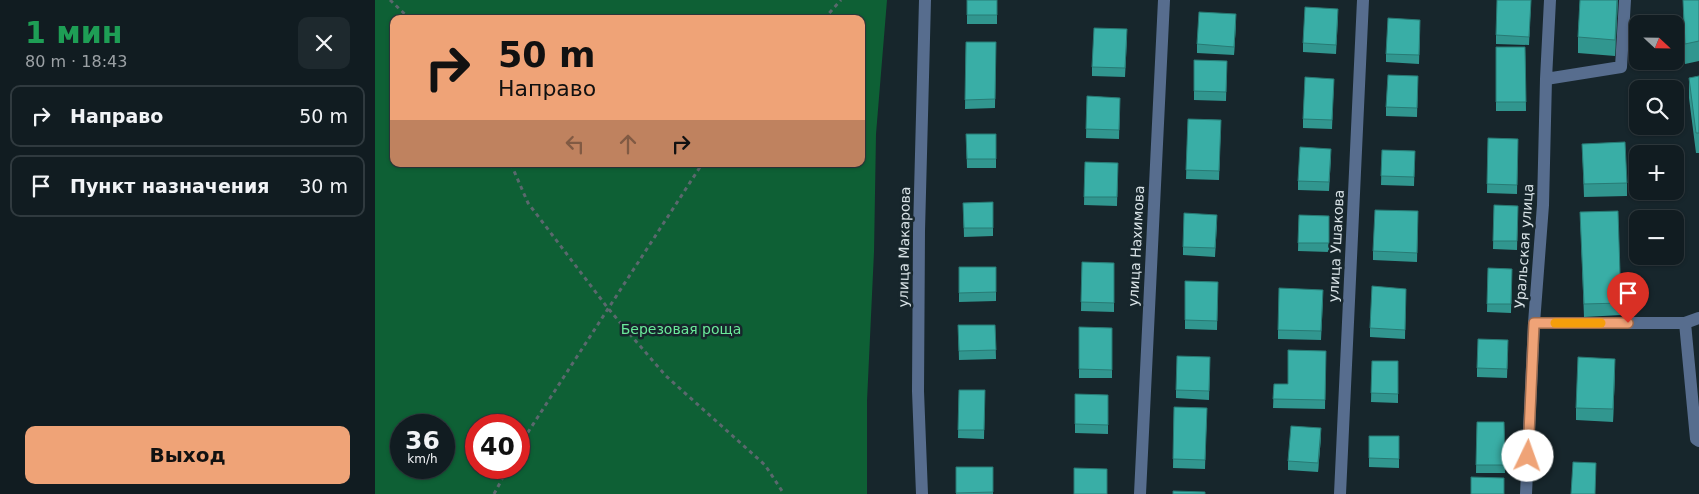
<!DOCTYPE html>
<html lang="ru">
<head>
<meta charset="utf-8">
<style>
	body { margin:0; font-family:"DejaVu Sans",sans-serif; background:#1e292e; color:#f1f3f6; height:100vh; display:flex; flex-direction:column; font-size:19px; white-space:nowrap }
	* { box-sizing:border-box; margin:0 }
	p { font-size:16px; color:#9ca1a5 }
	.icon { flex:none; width:28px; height:28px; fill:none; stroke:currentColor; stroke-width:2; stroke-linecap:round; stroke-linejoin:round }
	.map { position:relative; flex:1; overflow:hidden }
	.sheet { display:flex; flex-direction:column; background:#111c21; width:375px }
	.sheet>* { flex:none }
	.guide { position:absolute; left:15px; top:15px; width:475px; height:152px; border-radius:10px; box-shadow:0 1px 4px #0004,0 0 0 1px #303a3f; background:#efa377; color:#111; overflow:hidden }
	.needle { width:32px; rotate:112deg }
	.tools { position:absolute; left:1254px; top:15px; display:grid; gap:10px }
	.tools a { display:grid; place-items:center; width:55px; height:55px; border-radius:10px; background:#111c21; box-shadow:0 1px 4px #0004,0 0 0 1px #303a3f; font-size:25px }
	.speed { position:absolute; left:15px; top:414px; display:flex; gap:10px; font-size:25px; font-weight:700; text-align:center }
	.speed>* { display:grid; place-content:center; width:65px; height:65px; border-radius:50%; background:#111c21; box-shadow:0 1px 4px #0004,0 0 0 1px #303a3f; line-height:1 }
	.speed small { font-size:12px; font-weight:400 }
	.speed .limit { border:8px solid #d22; background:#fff; color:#111 }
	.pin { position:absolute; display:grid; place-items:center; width:42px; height:42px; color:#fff; margin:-51px -21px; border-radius:50% 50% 50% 0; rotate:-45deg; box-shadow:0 0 5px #0007 }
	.pin .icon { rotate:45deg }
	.me { position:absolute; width:55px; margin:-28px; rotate:3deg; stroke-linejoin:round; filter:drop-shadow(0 0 4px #0008) }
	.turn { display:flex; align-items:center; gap:18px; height:105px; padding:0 25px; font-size:22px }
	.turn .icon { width:65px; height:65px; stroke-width:2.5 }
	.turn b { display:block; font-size:35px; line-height:42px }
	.lanes { display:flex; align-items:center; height:48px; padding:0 25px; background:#0003; justify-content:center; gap:25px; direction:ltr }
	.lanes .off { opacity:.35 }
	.round { display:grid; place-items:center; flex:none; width:52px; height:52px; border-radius:10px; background:#1e292e }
	.summary { display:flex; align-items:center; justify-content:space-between; height:85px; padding:0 25px }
	h1 { font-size:30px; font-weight:600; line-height:38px; color:#1e9e55 }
	.button { display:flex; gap:10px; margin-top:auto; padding:10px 25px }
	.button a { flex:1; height:58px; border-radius:10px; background:#efa377; color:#111; font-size:20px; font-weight:600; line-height:58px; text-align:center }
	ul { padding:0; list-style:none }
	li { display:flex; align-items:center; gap:15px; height:62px; margin:0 10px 8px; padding:0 15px; border:2px solid #303a3f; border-radius:10px }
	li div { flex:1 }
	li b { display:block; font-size:19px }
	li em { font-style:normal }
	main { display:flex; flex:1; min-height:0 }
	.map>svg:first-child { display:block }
</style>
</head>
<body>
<main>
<section class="sheet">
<div class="summary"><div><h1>1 мин</h1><p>80 m · 18:43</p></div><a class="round"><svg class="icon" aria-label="close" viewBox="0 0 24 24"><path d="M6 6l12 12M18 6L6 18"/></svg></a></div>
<ul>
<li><svg class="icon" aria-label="right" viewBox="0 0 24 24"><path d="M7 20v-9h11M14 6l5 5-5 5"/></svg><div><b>Направо</b></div><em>50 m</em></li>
<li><svg class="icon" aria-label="arrive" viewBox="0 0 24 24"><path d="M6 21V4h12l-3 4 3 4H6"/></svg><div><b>Пункт назначения</b></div><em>30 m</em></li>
</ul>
<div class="button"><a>Выход</a></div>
</section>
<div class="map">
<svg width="1324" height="494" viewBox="0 0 1324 494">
	<rect width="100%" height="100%" fill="#17262c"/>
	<path fill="#0e6035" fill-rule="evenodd" d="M0,0H512L501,134L499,252L492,401V494H0ZM19,19H486V164H19ZM26,425H69V468H26ZM101,425H144V468H101Z"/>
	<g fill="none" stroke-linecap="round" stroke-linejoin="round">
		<path stroke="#5a686d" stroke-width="3" stroke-dasharray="4 4" stroke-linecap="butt" d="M15,0L35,19
			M449,19L466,0
			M136,164L153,203L232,307L259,339L291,376L390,465L409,494
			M144,446L327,164
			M119,494L133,468"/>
		<path stroke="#576d8e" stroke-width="12" d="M1171,79L1246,67L1250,0
			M1159,323H1310L1324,318
			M1310,323L1321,439L1324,441
			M547,494L543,391L544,231L550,0
			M765,494L789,0
			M965,494L988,0
			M1151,494L1159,323L1168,205L1171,79L1175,0"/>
	</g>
	<path fill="#31968f" d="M592,0H622V24H592Z
		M1156,0L1154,45L1121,44V35Z
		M1205,0H1243L1240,56L1203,53V37Z
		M1308,0H1324V61L1310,64Z
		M963,17L961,54L928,52V43Z
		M861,23L859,55L822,53V44Z
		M1045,29L1044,64L1011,62V54Z
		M752,38L750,77L717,76V67Z
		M591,42H621L620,108L590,109Z
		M1121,47H1150L1151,111H1121Z
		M819,60L852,61L851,101L819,100Z
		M1043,76L1042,117L1011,116V107Z
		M1324,76V153H1321L1314,98V78Z
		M959,79L957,129L928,128V119Z
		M712,96L745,98L744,139L711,138Z
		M813,119L846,120L844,180L811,179Z
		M591,134H621V168H592Z
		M1113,138L1143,139L1142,194L1112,193Z
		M1207,144L1252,183V196L1209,197Z
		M1007,150L1040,151L1039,186L1006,185Z
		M956,157L954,191L923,190V181Z
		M710,162L743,163L742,206L709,205Z
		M618,202V236L589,237L588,203Z
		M1119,205L1143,206L1142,250L1118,249Z
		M1043,211L1042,262L998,260V251Z
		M1205,212L1246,303V315L1209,317Z
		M924,215L954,216V252L923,251Z
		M842,224L840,257L808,255V247Z
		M707,262L739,263V312L706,311Z
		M584,267H621V301L584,302Z
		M1113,268L1137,269L1136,313L1112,312Z
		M810,281L843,282L842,330L810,329Z
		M1031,289L1030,339L995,337V328Z
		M948,299L946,340L903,339V330Z
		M583,325H620L621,359L584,360Z
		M704,327L737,328V378H704Z
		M1133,349L1132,378L1102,377V368Z
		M951,351L950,409L898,408L899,384H913Z
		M835,357L834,400L801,398V390Z
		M997,361H1023V403L996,402Z
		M1240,371L1238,422L1201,420V408Z
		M584,390H610L609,439L583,438Z
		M700,394L733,395V434L700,433Z
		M799,407L832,408L830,469L798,468Z
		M1102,422H1129L1130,473H1101Z
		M994,436H1024V468L994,467Z
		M946,437L943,472L913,470V461Z
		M581,467H618V494H581Z"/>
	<path fill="#287a74" d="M1242,0H1243L1240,56V40Z
		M861,14V23L859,55V47Z
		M1240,359V371L1238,422V409Z
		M946,428V437L943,472V463Z"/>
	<path fill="#39aea6" stroke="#287a74" d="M592,0H622V15H592Z
		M1122,0H1156L1154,37L1121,35Z
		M1205,0H1242L1240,40L1203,37Z
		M1308,0H1324V41L1310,44Z
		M930,7L963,9L961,45L928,43Z
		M824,12L861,14L859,47L822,44Z
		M1013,18L1045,20L1044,55L1011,54Z
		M719,28L752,29L750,68L717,67Z
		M591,42H621L620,99L590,100Z
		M1121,47H1150L1151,102H1121Z
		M819,60L852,61L851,92L819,91Z
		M1013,75L1043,76L1042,108L1011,107Z
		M1324,76V133H1321L1314,78Z
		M930,77L959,79L957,120L928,119Z
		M712,96L745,98L744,130L711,129Z
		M813,119L846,120L844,171L811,170Z
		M591,134H621V159H592Z
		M1113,138L1143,139L1142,185L1112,184Z
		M1250,142L1252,183L1209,184L1207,144Z
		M925,147L956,149L954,182L923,181Z
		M1007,150L1040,151L1039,177L1006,176Z
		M710,162L743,163L742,197H709Z
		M618,202V228H589L588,203Z
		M1119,205L1143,206L1142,241H1118Z
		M1000,210L1043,211L1042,253L998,251Z
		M1243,211L1246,303L1209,304L1205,212Z
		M809,213L842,215L840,248L808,247Z
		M924,215L954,216V243H923Z
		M707,262L739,263V303L706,302Z
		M584,267H621V292L584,293Z
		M1113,268L1137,269L1136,304H1112Z
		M810,281L843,282L842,321L810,320Z
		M997,286L1031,289L1030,330L995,328Z
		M904,288L948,290L946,331L903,330Z
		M583,325H620L621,350L584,351Z
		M704,327L737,328V370L704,369Z
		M1103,339L1133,340L1132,369L1102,368Z
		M913,350L951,351L950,400L898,399L899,384H913Z
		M802,356L835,357L834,391L801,390Z
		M1203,357L1240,359L1238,409L1201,408Z
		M997,361H1023V394L996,393Z
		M584,390H610L609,430H583Z
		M700,394L733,395V425L700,424Z
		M799,407L832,408L830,460L798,459Z
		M1102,422H1129L1130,465H1101Z
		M916,426L946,428L943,463L913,461Z
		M994,436H1024V459L994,458Z
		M1198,462L1221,463L1220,494H1196Z
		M581,467H618V492L581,493Z
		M699,468L732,469V494H699Z
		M1096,477L1129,478V494H1096Z
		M798,491L830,492V494H798Z"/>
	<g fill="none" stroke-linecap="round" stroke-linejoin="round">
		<g stroke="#9b6a4d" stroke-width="12">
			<path id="route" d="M1153,456L1159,323H1253"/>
		</g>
		<use href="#route" stroke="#efa377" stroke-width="9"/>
		<path stroke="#f59e0b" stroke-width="9" d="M1180,323H1226"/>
	</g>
	<g text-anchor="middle" stroke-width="5" stroke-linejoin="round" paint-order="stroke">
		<g font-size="14" fill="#d9e3e7" stroke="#17262c">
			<text transform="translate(761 246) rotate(-87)" y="5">улица Нахимова</text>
			<text transform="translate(961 246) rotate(-87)" y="5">улица Ушакова</text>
			<text transform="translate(1149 246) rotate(-86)" y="5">Уральская улица</text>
			<text transform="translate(529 247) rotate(-89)" y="5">улица Макарова</text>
		</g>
		<g font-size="14" fill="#6bea9b" stroke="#17262c">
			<text x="306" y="334">Березовая роща</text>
		</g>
	</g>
</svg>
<div class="tools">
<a><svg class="needle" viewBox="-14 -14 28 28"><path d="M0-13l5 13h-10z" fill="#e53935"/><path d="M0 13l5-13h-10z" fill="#9ca1a5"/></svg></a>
<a><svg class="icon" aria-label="search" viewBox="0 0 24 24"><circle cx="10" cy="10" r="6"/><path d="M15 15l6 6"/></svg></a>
<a>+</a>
<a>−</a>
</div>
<div class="speed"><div>36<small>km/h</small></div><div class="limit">40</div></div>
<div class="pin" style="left:1253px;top:323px;background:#d93025"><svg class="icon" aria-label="arrive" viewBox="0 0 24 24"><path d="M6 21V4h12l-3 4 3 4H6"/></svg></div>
<svg class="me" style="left:1153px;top:456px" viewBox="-20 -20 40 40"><circle r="19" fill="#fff"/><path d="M0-13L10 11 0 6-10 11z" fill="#efa377"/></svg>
<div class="guide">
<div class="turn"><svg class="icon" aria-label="right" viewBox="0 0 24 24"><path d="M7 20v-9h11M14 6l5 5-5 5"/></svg><div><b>50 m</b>Направо</div></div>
<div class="lanes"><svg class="icon off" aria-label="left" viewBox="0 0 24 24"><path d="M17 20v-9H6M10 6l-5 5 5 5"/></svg><svg class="icon off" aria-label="ahead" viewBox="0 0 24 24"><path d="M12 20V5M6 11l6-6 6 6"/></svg><svg class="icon" aria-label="right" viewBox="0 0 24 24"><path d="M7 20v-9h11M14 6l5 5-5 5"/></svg></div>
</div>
</div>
</main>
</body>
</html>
